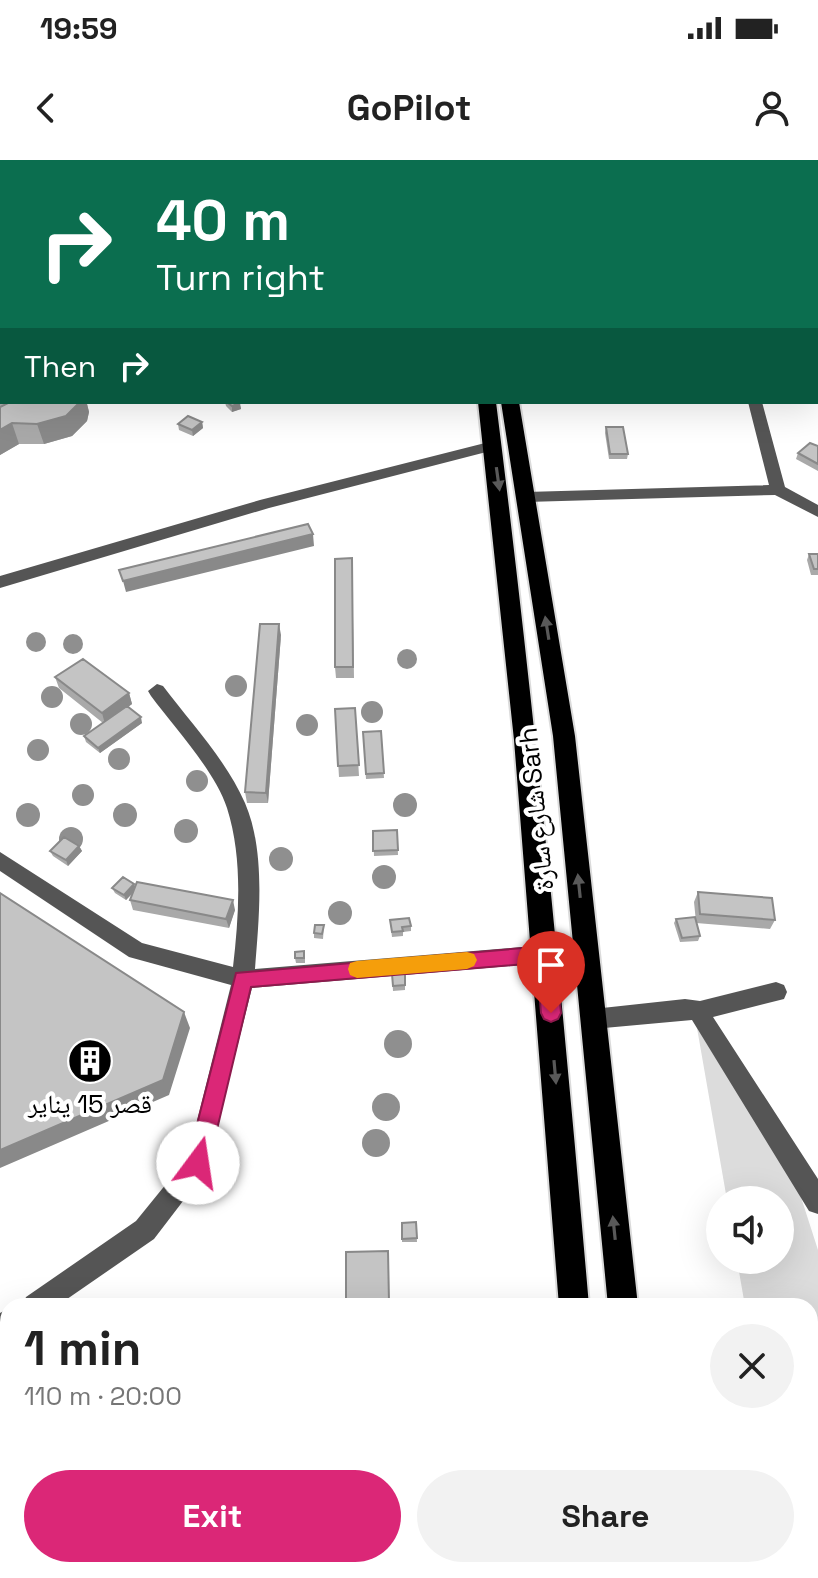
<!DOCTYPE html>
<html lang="en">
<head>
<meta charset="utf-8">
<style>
	body { margin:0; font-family:"Space Grotesk","Noto Naskh Arabic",sans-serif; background:#f2f2f2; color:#222; height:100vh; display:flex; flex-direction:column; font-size:30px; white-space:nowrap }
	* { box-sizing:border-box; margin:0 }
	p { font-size:26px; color:#767676 }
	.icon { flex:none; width:44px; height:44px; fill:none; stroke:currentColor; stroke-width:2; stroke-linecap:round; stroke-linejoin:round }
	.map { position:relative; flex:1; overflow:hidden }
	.drawer { position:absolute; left:0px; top:1138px; width:818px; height:280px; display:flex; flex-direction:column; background:#fff; border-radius:24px 24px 0 0; box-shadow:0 8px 32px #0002 }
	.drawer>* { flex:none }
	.hud { position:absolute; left:0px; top:0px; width:818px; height:244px; box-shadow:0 8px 32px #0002; background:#0b6e4f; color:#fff; overflow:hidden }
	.fabs { position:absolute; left:706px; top:1026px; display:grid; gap:16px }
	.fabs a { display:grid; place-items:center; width:88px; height:88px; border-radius:50%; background:#fff; box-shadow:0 8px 32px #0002; font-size:40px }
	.pin { position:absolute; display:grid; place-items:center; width:68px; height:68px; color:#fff; margin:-82px -34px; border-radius:50% 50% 50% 0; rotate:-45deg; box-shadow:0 0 8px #0007 }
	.pin .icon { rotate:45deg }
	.me { position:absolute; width:88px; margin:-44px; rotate:14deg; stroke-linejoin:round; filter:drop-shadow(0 0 6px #0008) }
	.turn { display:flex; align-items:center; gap:28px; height:168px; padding:0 24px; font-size:36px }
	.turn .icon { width:104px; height:104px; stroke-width:2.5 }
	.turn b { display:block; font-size:56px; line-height:68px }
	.then { display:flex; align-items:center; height:76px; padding:0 24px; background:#0003; gap:16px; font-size:30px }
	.round { display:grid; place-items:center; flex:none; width:84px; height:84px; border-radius:42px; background:#f2f2f2 }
	.summary { display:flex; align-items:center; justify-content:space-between; height:136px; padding:0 24px }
	h1 { font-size:48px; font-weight:800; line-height:60px }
	.action { display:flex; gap:16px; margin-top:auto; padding:16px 24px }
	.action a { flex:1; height:92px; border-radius:48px; background:#db2777; color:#fff; font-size:32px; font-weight:800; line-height:92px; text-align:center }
	.action a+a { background:#f2f2f2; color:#222 }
	.status { display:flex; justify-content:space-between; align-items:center; height:56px; padding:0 40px; background:#fff; direction:ltr }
	.status svg { height:22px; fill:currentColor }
	header { display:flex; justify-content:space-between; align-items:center; height:104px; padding:0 24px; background:#fff; font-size:36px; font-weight:800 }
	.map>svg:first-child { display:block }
</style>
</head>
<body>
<div class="status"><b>19:59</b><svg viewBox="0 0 49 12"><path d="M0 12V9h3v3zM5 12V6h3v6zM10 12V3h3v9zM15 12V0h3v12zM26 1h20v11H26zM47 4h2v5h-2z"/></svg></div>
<header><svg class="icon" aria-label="back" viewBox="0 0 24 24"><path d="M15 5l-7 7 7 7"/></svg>GoPilot<svg class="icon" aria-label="person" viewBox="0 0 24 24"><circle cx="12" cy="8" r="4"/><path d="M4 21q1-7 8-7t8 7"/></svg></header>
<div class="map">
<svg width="818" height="1418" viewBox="0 0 818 1418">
	<rect width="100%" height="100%" fill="#fff"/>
	<path fill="#dcdcdc" d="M697,868L799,1031L818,1090V1418H792L790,1410H810V1146H745L737,1100H780V1040H727Z"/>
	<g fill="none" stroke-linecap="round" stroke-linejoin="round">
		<g stroke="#dbdbdb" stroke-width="4">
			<path id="highway" d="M449,0H463V2H449Z
				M470,0H484V2H470Z
				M478,242H496C534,543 563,844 589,1146H559L514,580Z
				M501,242H519L575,576L638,1146H608L553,576Z
				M579,1410H613V1418H579Z
				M635,1410H669L670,1418H636Z"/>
		</g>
		<path stroke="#777" stroke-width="3" stroke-dasharray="1 3" stroke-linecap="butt" d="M127,0L134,2"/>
		<path fill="#555" fill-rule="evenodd" d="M597,0H611L595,2Z
			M773,0H789L791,2H775Z
			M816,10H818V17H816Z
			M816,150L818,151V159L816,158Z
			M748,242H762L785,327L818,345V357L775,335L526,342L518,337L526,332L769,325Z
			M493,281L498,283V289L269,348L0,428V416L260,340Z
			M157,524L163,526C191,563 226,600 245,643C266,692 259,757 255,809L546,785L553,788L557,794L553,800L546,803L252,828L206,1011L154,1079L57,1146H22L26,1137L136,1061L188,997L231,825L129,797L0,711V692L142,783L233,807C239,755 243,698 227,648C215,611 174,567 151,536L148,531Z
			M776,822L784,825L787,832L784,839L713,857L818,1019V1054L809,1051L692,860L593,869L585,866L582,859L585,852L593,849L685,839L700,841Z
			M8,1149V1175L0,1179V1153Z"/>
		<use href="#highway" fill="#000" fill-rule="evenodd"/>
	</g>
	<g fill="#8f8f8f">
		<circle cx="36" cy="482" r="10"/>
		<circle cx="73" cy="484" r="10"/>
		<circle cx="407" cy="499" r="10"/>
		<circle cx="236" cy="526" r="11"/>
		<circle cx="52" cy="537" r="11"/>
		<circle cx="372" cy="552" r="11"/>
		<circle cx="81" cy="564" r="11"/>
		<circle cx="307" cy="565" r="11"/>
		<circle cx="38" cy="590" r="11"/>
		<circle cx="119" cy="599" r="11"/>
		<circle cx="197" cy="621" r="11"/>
		<circle cx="83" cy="635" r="11"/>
		<circle cx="405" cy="645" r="12"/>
		<circle cx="28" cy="655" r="12"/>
		<circle cx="125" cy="655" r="12"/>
		<circle cx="186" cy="671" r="12"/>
		<circle cx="71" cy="679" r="12"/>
		<circle cx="281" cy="699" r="12"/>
		<circle cx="384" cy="717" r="12"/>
		<circle cx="340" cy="753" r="12"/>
		<circle cx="398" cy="884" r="14"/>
		<circle cx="386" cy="947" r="14"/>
		<circle cx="376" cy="983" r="14"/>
	</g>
	<path fill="#a9a9a9" d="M816,18L818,19V33L816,36H818V82L816,81Z
		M818,90V113L816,111V92Z
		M0,126L2,242L87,244L89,252L87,261L72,276L44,284H19L0,295Z
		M225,242H239L241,249L232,252L226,246Z
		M202,262L203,268L193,276L179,270L178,264Z
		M606,267L628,294L627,299H609L605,273Z
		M818,286V311L796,299L798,293Z
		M809,394H818V415H811L807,400Z
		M352,398L354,518H336L335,507Z
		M281,475L268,643H247L245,632Z
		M55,517L129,533L132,544L128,547L142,563L100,593L86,582L84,576L103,563L59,528Z
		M355,548L359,616L339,617L335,549Z
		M381,571L384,618L366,619L363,572Z
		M397,670L398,695L374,696L373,671Z
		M79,686L82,691L68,706L53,696L50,691Z
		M134,724L135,727L235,750L229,768L133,750L130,740L133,733L126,740L115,733L112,728Z
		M698,732L775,760L770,769L696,763L700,776L698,781L680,782L674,763L676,759L696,762L694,742Z
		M390,760L411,766V771L403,772V776L392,777Z
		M324,765L323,779L314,778V773Z
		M305,796V803H296L295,798Z
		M405,813V830L393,831L392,814Z
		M416,1062L417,1082H402V1063Z
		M388,1091L389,1146H347L346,1143Z"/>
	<path fill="#898989" d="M2,161V185L0,186V162Z
		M80,242H90L87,244L89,252L87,261L72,276L44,284L37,264Z
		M240,243L241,249L232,252V246Z
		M202,262L203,268L193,276L192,270Z
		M12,263L19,284L0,295V270Z
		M313,374L314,386L126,432L123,421Z
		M279,464L281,475L268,643L266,633Z
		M129,533L132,544L105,564L102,553Z
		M141,557L142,563L100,593L98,588Z
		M79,686L82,691L68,706L66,700Z
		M134,724L136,729L126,740L124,735Z
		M233,740L235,750L229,768L226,759Z
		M184,852L190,868L169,935L0,1008V990Z
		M255,1410H263L234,1418H226Z"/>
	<path fill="#c4c4c4" stroke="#898989" stroke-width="2" d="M720,0H766L763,2H717Z
		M816,36H818V47L817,48Z
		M818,50V70L816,69V51Z
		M2,125V161L0,162V126Z
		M816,165L818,166V178L816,180Z
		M2,175V217L0,218V176Z
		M816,194L818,195V205L816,206Z
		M2,225L3,242L0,243V226Z
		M10,242H80L66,256L37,264L12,263L0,270V247Z
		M227,242H239L240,243L232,246Z
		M188,256L202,262L192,270L178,264Z
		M606,267H623L628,294H610Z
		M810,283L818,286V304L798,293Z
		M308,364L313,374L123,421L119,410Z
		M809,394H818V409H814Z
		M352,398L353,507H335V399Z
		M260,464H279L266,633L245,632Z
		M83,499L129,533L102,553L55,517Z
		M127,546L141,557L98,588L84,576Z
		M355,548L359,605L338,606L335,549Z
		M381,571L384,613L366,614L363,572Z
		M397,670L398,690L373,691V671Z
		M64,677L79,686L66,700L50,691Z
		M123,717L134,724L124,735L112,728Z
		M137,722L233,740L226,759L130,740Z
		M698,732L772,738L775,760L700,754Z
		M0,733L184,852L163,920L0,990Z
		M695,757L700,776L682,778L676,759Z
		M409,758L411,766L402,767L403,771L392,772L390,760Z
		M315,765H324L322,774L314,773Z
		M304,791V798H295V792Z
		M405,813V825L393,826L392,814Z
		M416,1062L417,1078L402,1079V1063Z
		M388,1091L389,1142L346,1143V1092Z
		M147,1410H255L226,1418H118Z"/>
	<defs><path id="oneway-solid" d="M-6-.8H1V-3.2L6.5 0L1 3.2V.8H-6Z" transform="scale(2)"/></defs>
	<g fill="#595959">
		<use href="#oneway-solid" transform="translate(498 319) rotate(82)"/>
		<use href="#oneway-solid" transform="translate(547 468) rotate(-99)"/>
		<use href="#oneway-solid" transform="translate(579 726) rotate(-96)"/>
		<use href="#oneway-solid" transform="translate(555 912) rotate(85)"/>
		<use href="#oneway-solid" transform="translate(614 1068) rotate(-96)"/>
	</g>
	<path fill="#db2777" stroke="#8e194d" stroke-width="2" d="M546,786L553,788L555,794L561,853L558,859L551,862L544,859L541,853L537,803L251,827L209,1003L205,1010L198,1013L190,1010L187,1003L236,813Z"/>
	<path fill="#f59e0b" d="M467,792L474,794L477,800L474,806L467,809L357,818L350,815L348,809L350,803L357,801Z"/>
	<defs>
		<g id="building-disc" transform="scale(2.3)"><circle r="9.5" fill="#000" stroke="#fff"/><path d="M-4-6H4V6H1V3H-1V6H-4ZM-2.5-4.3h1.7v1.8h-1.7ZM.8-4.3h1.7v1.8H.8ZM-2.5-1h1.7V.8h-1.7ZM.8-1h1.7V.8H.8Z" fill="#fff"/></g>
	</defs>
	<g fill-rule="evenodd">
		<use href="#building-disc" x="90" y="901"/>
	</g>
	<g text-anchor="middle" stroke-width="8" stroke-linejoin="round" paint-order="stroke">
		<g font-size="26" fill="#000" stroke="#fff">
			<text transform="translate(536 649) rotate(-96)" y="9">شارع سارة Sarh</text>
		</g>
		<g font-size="26" fill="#000" stroke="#fff">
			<text x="90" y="953">قصر 15 يناير</text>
		</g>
	</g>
</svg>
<div class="fabs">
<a><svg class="icon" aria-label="sound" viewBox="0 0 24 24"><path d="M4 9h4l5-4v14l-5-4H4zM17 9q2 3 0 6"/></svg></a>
</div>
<div class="pin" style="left:551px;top:853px;background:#d93025"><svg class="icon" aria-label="arrive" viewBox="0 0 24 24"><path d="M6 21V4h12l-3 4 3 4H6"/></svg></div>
<svg class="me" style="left:198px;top:1003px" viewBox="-20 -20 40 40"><circle r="19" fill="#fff"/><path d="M0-13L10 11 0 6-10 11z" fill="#db2777"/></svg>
<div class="hud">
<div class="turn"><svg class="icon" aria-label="right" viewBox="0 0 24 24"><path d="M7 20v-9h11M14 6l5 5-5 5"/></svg><div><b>40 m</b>Turn right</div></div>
<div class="then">Then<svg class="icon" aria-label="right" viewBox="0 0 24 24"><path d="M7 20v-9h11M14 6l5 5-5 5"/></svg></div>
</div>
<section class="drawer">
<div class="summary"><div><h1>1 min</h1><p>110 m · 20:00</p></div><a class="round"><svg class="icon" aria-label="close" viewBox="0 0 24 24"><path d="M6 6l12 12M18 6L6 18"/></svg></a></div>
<div class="action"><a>Exit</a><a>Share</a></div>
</section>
</div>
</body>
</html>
